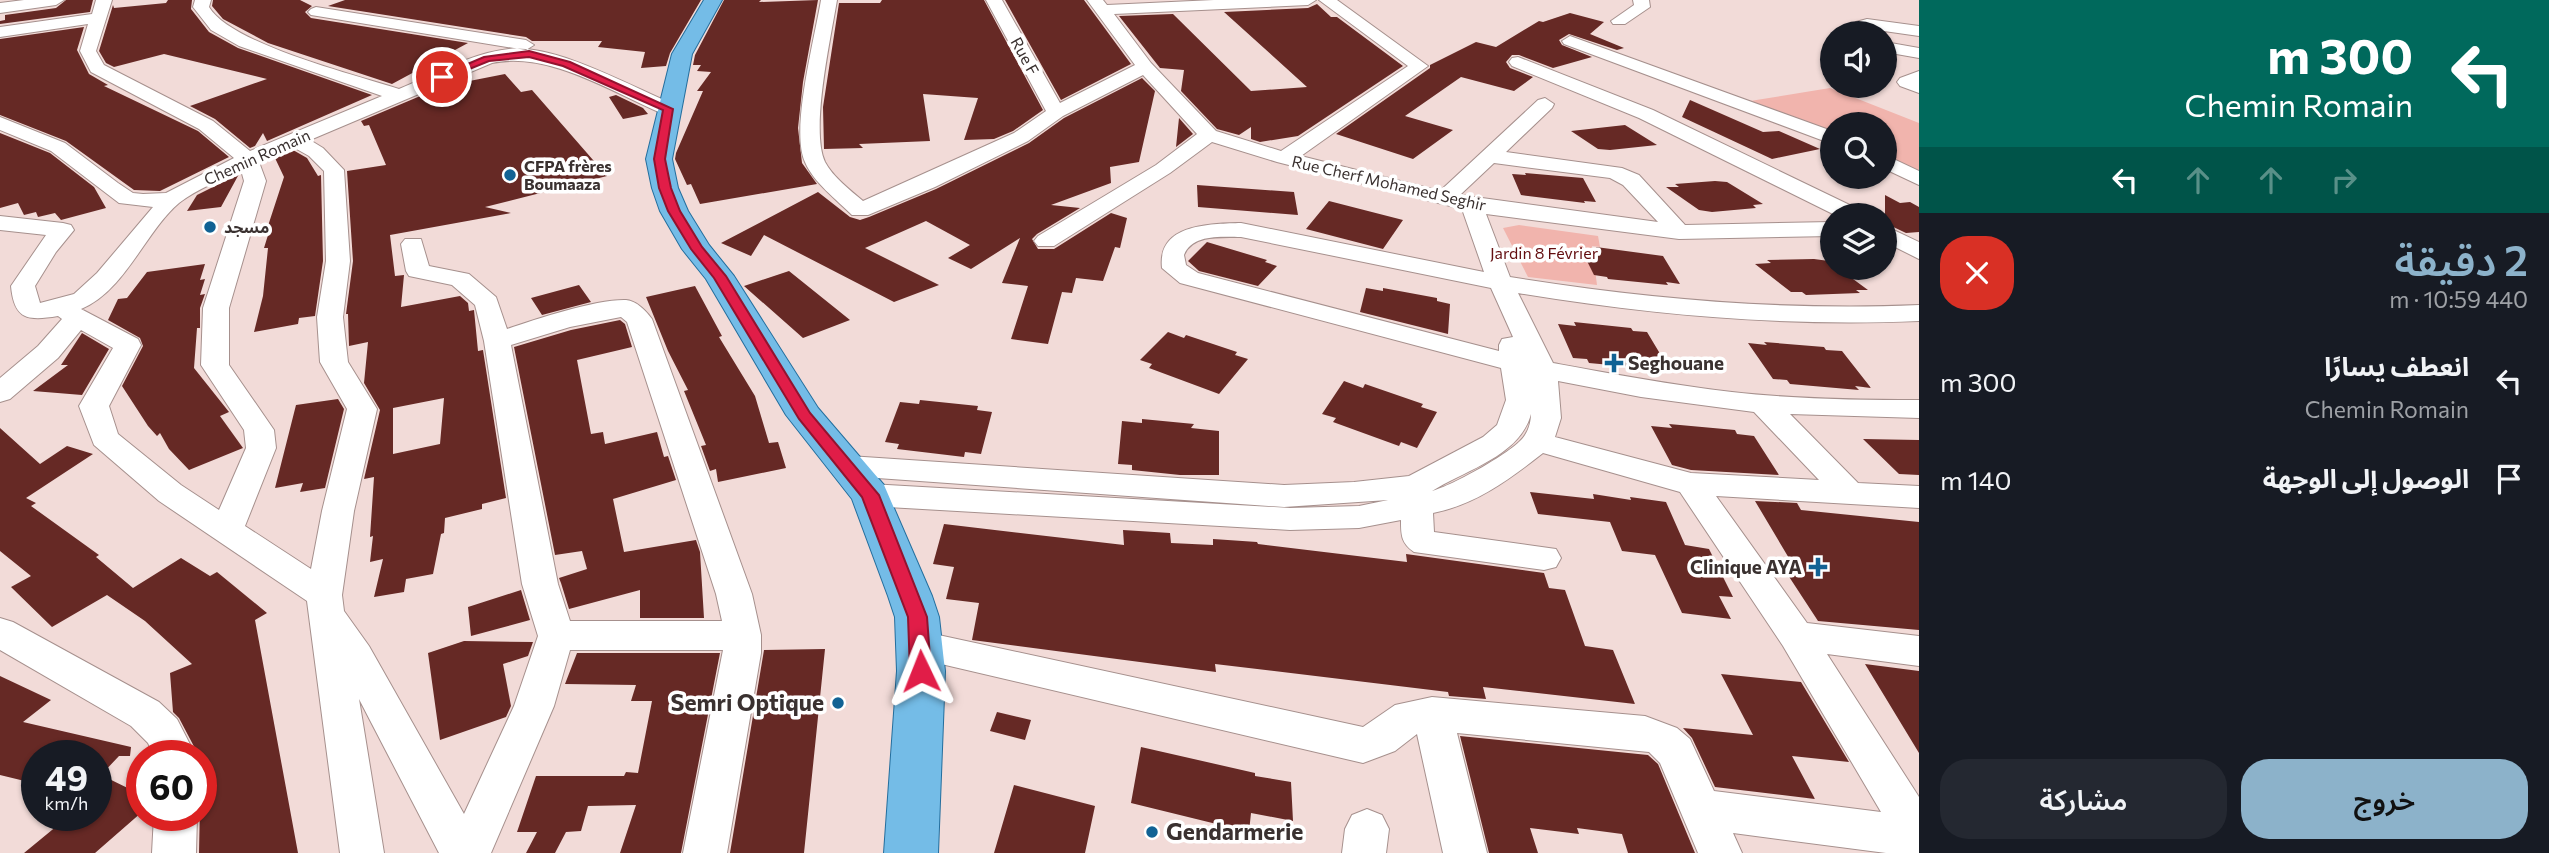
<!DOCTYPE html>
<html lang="ar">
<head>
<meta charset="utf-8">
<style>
	body { margin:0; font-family:Commissioner,"Noto Sans Arabic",sans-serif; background:#242831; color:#f1f3f6; direction:rtl; height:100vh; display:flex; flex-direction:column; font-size:26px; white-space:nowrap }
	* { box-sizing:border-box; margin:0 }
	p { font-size:23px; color:#9ea1a6 }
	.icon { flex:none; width:38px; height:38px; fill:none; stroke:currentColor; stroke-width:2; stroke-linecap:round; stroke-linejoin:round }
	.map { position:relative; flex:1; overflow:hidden; direction:ltr }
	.sheet { display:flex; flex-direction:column; background:#171b24; width:630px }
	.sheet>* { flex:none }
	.banner { background:#00695c; color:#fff; overflow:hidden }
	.buttons { position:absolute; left:1820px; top:21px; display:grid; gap:14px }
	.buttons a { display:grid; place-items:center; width:77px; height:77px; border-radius:50%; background:#171b24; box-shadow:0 2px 5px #0004; font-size:35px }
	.speed { position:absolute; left:21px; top:740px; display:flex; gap:14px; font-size:35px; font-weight:700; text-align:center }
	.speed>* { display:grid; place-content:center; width:91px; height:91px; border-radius:50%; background:#171b24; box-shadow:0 2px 5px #0004; line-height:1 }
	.speed small { font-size:18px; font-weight:400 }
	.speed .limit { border:10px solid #d22; background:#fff; color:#111 }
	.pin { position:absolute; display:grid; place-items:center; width:60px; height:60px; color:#fff; margin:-30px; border:4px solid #fff; border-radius:50%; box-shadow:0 2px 7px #0007 }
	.me { position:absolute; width:77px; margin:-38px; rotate:358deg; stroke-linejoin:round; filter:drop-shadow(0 0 5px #0008) }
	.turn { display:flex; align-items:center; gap:24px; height:147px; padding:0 21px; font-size:32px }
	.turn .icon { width:91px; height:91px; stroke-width:2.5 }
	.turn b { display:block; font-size:49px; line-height:60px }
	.lanes { display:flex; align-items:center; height:66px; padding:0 21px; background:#0003; justify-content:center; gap:35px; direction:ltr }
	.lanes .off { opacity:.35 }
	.round { display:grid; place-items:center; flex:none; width:74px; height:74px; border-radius:28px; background:#242831 }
	.summary { display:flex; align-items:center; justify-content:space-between; height:119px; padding:0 21px }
	h1 { font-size:42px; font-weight:600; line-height:52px; color:#8cb2ca }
	.primary-button { display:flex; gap:14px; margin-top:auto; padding:14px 21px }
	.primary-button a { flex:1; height:80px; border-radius:28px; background:#8cb2ca; color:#111; font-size:28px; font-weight:600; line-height:80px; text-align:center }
	.primary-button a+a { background:#242831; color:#f1f3f6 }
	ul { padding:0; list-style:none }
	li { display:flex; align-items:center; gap:21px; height:98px; padding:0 21px }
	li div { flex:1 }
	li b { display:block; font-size:26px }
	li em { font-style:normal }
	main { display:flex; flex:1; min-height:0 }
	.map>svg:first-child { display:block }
</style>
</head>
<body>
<main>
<section class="sheet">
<div class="banner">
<div class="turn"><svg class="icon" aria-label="left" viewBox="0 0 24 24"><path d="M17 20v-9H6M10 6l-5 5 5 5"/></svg><div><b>300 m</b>Chemin Romain</div></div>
<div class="lanes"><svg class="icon" aria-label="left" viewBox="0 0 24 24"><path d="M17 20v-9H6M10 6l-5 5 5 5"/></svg><svg class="icon off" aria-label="ahead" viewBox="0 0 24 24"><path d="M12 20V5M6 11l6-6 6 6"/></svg><svg class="icon off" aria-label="ahead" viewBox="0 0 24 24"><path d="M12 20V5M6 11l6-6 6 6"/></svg><svg class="icon off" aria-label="right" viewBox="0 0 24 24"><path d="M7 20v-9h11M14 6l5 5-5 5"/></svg></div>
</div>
<div class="summary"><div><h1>2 دقيقة</h1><p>440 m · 10:59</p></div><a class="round" style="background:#d93025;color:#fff"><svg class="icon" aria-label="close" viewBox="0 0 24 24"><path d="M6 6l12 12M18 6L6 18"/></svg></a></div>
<ul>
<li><svg class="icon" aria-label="left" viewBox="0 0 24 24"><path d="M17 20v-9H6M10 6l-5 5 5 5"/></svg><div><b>انعطف يسارًا</b><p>Chemin Romain</p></div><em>300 m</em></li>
<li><svg class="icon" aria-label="arrive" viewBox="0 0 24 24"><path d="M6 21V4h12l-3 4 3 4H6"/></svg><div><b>الوصول إلى الوجهة</b></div><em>140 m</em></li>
</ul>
<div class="primary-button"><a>خروج</a><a>مشاركة</a></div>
</section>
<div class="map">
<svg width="1919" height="853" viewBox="0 0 1919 853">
	<rect width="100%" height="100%" fill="#f2dbd8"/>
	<path fill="#f1b4ad" d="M1830,88L1919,123V172L1885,157V124H1832V135L1750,101Z
		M1519,225L1598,236L1600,247L1592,246L1597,285L1528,277L1503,228Z"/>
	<path fill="#662925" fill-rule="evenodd" d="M66,0H93L90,12L0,24V21L5,20V15L56,8Z
		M168,0H192L191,9L209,32L238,48L372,95L267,141L263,133L255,146L250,148L215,119L190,106L267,79L164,54L114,67L106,63L99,51L113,5L114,8L166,3Z
		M213,0H300L312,6L305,12L311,18L468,43L392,84L268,43L223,19L212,6Z
		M345,0H701L670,53L666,66L641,68L645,52L598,47L602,41H532L526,37L328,6Z
		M724,0H761L759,2L818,0L803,82L798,128L802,163L817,184L700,204L691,184L687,185L675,159L676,153L703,91H697L711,72L697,71L701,65H693L695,55Z
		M882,0H984L1043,110L1013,131L994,139L964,140L978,98L923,94L930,141L859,144L863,148L824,149L823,107L839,3H880Z
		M1005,0H1084L1131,64L1061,100Z
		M1317,4L1331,17H1337L1403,66L1298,136L1260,142L1251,139V127L1239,135L1217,129L1181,91L1184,70L1160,68L1119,16L1173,14L1251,91L1307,87L1224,12L1308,8Z
		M1570,13L1604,22L1590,34L1624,48L1617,50L1569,34L1559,40L1562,45L1592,57L1553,68L1519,55H1512L1506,62L1510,68L1533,77L1514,91L1461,77L1405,116L1453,130L1413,159L1336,134L1430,68V65L1476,42L1496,47L1539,21L1543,22Z
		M84,27L77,50L89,74L108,85L104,86L198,131L229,157L160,191L134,190L66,141L0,115V39Z
		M505,74L521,92L532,90L607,176L485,207L511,213L390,235L395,276L404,275L401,307L460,296L468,303L469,311L474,310L478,351L483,350L506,498L482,504V509L445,518L444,533L441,534L433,574L406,579L404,592L374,597L383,559L370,562L373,536L370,537L374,477L364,479L380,410L364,383L368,342L349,346L348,314H346L353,261L347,171L386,165L369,125L364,126L361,121L444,86ZM444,398L440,444L393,454V408Z
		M1142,78L1155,91L1139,162L1110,167L1111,183L1051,205L1080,208L1037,234L1032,239L1038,249H1054L1111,213L1127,218L1120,248L1115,247L1103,281L1076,278L1072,293L1062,292L1048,344L1011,339L1028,286L1002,283L1020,238L971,269L948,258L970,245L926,221L865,248L939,285L894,302L764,235L751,256L721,243L818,192L850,217L860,220L869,217L936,189L1029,143L1064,118Z
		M616,95L643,108L648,114L623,119L609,97Z
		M1690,100L1763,132L1779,131L1820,149L1772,159L1682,117Z
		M1179,118L1193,134L1176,147Z
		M1625,125L1657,145L1610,150L1598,149L1571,131Z
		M0,133L50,153L94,187L106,208L61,220L55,213L38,217L36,212L24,215L18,203L0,208Z
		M293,150L307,158L318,176L321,175L323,261L315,316L299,318L298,324L254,332L263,296L268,248H264L268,235H265L284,177L275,158Z
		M1525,173L1583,178L1596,202L1584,201L1585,203L1521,195L1512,174L1526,175Z
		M239,174L221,207L187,211L197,195Z
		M1715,181L1727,182L1763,204L1753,205L1756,208L1712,212L1699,210L1666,187H1679L1675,184Z
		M1197,185L1294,192L1298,215L1198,207Z
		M1885,195L1900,203L1910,202L1919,207V232L1906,233L1885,223Z
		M1329,201L1403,220L1383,249L1306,229Z
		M1207,242L1267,260L1265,262L1277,266L1258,286L1199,271L1188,261Z
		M1596,247L1663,256L1680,284L1666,282L1668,285L1608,279L1607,277L1594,275L1581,249L1598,250Z
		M1814,259L1829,261L1832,268H1838L1868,290H1856L1860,293L1806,295L1802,292H1791L1755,264L1771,263L1767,260Z
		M205,264L200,280L205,279L200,295L205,294L200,308V328H197L194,368L229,412L220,416L243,448L189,470L169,449L160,433L157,436L148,426L122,386L143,346L140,338L108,320L118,299L127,298L147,272Z
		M789,271L850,320L803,338L744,286Z
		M579,285L591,302L542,315L531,298Z
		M695,286L722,336L719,337L755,396L769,443L778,442L786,468L718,482L716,469L710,471L701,446L706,445L684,391L688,390L668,351L646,297Z
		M1366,288L1383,291V288L1437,298V301L1450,304L1448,334L1360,312Z
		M620,320L625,324L632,347L577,360L591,434L603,432L605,444L657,432L664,457L668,456L676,480L613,499L624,552L696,540L700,552L704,618H640V590L569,609L561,583L559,578L587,569L582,551L555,555L514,347L571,330Z
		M1574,322L1631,328L1633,331L1647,332L1668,367L1652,365L1654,369L1589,363L1587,359L1573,358L1558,324L1576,326Z
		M1168,332L1184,338L1186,335L1237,352L1235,355L1248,359L1219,394L1149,368L1152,364L1140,360Z
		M82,333L109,349L82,395L33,391L68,365H61Z
		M1764,342L1824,347L1826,350L1842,351L1871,388L1855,386L1859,390L1790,384L1787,380L1773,379L1748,343L1767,345Z
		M1344,381L1363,388L1365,384L1423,404L1421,407L1437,412L1417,448L1401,442L1399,446L1333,422L1336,418L1322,414Z
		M338,399L344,409L325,488L300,492L303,483L275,488L296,405Z
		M920,400L978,406L977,410L992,412L981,454L965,452L964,457L897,449L899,444L885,442L900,402L919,404Z
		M1142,419L1194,424L1191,428L1219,431V475H1180L1132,470V465L1118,464L1122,421L1142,423Z
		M1669,424L1735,430L1737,434L1754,436L1779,475L1691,470L1672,465L1651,426L1672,428Z
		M0,428L40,464L67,446L93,454L26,498L36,503L31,506L99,555L96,557L133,588L181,558L210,576L217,572L267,613L255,620L298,853H199L201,756H199L179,718L173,712L170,673L192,664L145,621L107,595L52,627L11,587L31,576L0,551Z
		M1863,439L1919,440V475L1899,474Z
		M1530,492L1594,499L1593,494L1631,500L1630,497L1666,502L1685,545L1709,549L1733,597L1719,596L1731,619L1682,613L1655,555L1622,551L1610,522L1538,514Z
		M1755,501L1797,503L1801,510L1919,522V630L1818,621L1784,569L1796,570Z
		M944,524L1124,545L1123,530L1170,533L1171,543L1213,545V539L1257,542L1258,544L1407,562L1406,554L1544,573L1549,588L1565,590L1585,646L1613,650L1635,704L1483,687L1486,699L1449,696L1448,692L1215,664L1216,672L972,640L979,603L946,599L954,567L933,564Z
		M521,590L530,620L471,636L468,607Z
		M464,641L533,642L528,656L503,664L511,706L506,717L440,740L428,653Z
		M825,649L804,853H730L764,650Z
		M577,653H720L681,853H620L636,805L588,806L581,831L566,832L555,853H526L537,832H517L536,776H624L626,772L638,773L652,701H631L636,685L565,684Z
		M1865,664L1919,671V753Z
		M1721,674L1801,682L1849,762L1792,756L1815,799L1715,787L1692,738L1683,728L1753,735Z
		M0,676L51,700L23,722L131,747L130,756H119L101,775L142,795V812L95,853H24L69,816H96V756H37V784L0,775Z
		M997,712L1031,720L1025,740L990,731Z
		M1460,736L1648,755L1658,764L1695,853H1628L1622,834L1577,828L1579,834L1530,828L1538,853H1489Z
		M1141,747L1255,773V776L1291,782L1293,821L1251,813L1249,832L1131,803Z
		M1014,785L1095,806L1085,853H994Z"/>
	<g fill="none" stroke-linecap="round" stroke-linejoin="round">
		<g stroke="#a6908d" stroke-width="2">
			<path id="minor" d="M24,0H64L56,5L0,13V3Z
				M96,0H112L96,51L104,65L213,121L250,151L382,96L239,46L211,30L193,7L195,0H211L209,7C231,44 355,75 399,89C433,75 471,53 509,49C556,44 630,86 675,105L677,109L675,113H661C610,91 548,51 492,63L310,140L323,148L344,170L350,261L343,317L348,362L377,409L354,511L342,595L344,611L369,646L464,814L514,706L538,636L522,584L484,341L475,305L452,285L409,276L406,271L401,244L405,239H421L429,266L469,274L496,297L507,329C536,319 597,299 626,300C637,301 646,311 652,319L752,594L761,635V653L727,853H683L723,650H570L554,706L491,853H439L359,699L384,853H340L307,601L159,501L94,445L79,406L113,348L81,330L58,358L10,399L0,402V378L38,346L62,319L58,316C28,321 14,320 11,286L46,235L0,230V216L63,223L71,225L74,230L56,252L35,286L40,303L74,294L97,273L153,207L119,203L51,151L0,130V117L65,143L118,183L133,193L143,194L166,193L234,158L199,129L91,72L80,51L88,24L0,37V27L92,14ZM293,147L309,156L324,171L326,261L317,317L320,362L347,409L322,511L311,569L245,526L276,448L274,430L229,365V308L266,181L259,162ZM241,170L244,181L203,308L201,365L244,430L246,448L219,510L181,485L118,434L109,406L141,345L138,339L81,309C125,291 145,232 179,203C197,189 221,180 241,170ZM621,317L627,322L716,594L722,621H570L558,584L511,345L570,327Z
				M821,0H837C831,37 810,130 825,162C833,177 850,190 863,201L1014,133L1046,111L986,0H1002L1060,103L1135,65L1087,0H1103L1107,5L1214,0H1316L1308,5L1114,14L1151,63L1216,131L1281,151L1408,66L1319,0H1337L1428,66L1301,156L1440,191L1538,100L1545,98L1554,104L1552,108L1506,152L1622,168L1639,175L1685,225L1832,222V236L1679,239L1486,214L1510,277C1646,299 1781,311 1919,305V321C1784,327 1651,315 1518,293L1553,363C1613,374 1672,385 1732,392C1794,399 1857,400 1919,400V418L1790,414L1858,483L1919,486V508L1716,496L1807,623L1919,636V666L1827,654L1919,797V853H1886L1733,833L1742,853H1698L1660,763L1649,752L1457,733L1487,853H1443L1417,734L1395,751L1363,763L907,656L901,646L907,636L920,631L1363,727L1395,705L1432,697L1645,716L1677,728L1690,739L1714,791L1881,812L1783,646L1680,492L1543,453C1510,479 1475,505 1433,513L1434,532L1556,549L1561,558L1556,567L1544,570L1414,552C1401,543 1401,535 1401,520L1359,528L1290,530L870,506L859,503L854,495L859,487L870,484L1290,508L1359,506L1388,500L1284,507L849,476L838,473L833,466L838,459L849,456L1284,485L1354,482L1409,476L1483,437L1497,425L1506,400L1501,368L1180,283L1162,268C1157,224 1209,224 1241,223L1484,272L1462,209L1277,162L1212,142L1170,173L1054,246H1038L1034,241L1038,236L1156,165L1197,134L1143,75L1063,116L1028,141L935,187L868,215H852C836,199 814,183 805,162C790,130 815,37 821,0ZM1494,163L1610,178L1623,185L1658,222L1460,195ZM1241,237L1491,288L1513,337L1502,339L1499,345V351L1198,273L1186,265L1184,255C1192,234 1222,237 1241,237ZM1558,381L1641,397L1754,412L1819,480L1691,473L1555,437L1561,418ZM1531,414C1531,420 1529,429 1525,435C1516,451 1451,486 1432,491C1465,470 1520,456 1531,414Z
				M1633,0H1649L1650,7L1625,24H1613L1611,21L1634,5Z
				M316,7L526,40L534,45L526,50L311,15L308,12L311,9Z
				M1867,19L1919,26V36L1870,29V33H1854L1856,22Z
				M1570,36L1832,131V144L1564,44L1562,41Z
				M1885,42L1919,48V58L1885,52Z
				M1518,57L1653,110L1860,210L1863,215H1835L1639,118L1512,66L1509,62L1512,58Z
				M1919,71V93L1900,86L1897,82L1900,78Z
				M1885,155L1919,171V185L1885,169Z
				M1885,226L1919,242V259L1885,242Z
				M0,618L13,622L159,702L177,719L196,756H154L148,743L131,726L0,650Z
				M1367,809L1382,815L1389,829L1386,853H1342L1345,829L1352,815Z
				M154,816H197L196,853H152Z"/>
		</g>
		<g stroke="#246e9d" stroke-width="2">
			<path id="major" d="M704,0H722L692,54L672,159L678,188L688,211L709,245L734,276L818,408L884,485L932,596L939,617L945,671L938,853H884L897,671L895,617L888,596L852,499L786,415L706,279L682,249L660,211L652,188L646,159L672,54Z"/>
		</g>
		<use href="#minor" fill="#fff" fill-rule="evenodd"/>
		<use href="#major" fill="#74bce7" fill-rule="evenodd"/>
	</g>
	<path fill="#e11d48" stroke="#92132f" stroke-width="2" d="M529,51L570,62L673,109L665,159L671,188L680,211L702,247L726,276L810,413L879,495L927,617L931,671L928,677L921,679L913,677L910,671L908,617L862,497L799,419L714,278L691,249L668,211L659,188L654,159L663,110L563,66L529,57L489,61L445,79L437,77L484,57Z"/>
	<g fill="#116294" stroke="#fff" stroke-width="2.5">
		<circle cx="510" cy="175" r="7"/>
		<circle cx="210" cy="227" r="7"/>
		<path d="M1610.5 352.5h7v7h7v7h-7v7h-7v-7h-7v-7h7z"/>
		<path d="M1814.5 556.5h7v7h7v7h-7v7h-7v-7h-7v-7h7z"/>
		<circle cx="838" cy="703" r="7"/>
		<circle cx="1152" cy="832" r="7"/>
	</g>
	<g text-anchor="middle" stroke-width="7" stroke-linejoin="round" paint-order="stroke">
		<g font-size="16" fill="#3a3130" stroke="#fff">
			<text transform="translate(1025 56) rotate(61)" y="6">Rue F</text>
			<text transform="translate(257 157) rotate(-24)" y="6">Chemin Romain</text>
			<text transform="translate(1389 183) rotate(13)" y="6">Rue Cherf Mohamed Seghir</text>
		</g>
		<g font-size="16" font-weight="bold" fill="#3a3130" stroke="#fff" text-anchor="start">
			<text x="524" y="172">CFPA frères<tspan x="524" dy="18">Boumaaza</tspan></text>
			<text x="224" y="233">مسجد</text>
		</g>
		<g font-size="16" fill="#630d0f" stroke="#fff">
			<text x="1544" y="259">Jardin 8 Février</text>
		</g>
		<g font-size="19" font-weight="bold" fill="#3a3130" stroke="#fff" text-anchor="start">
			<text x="1628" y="370">Seghouane</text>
			<text x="1802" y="574" text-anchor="end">Clinique AYA</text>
		</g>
		<g font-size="23" font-weight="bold" fill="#3a3130" stroke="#fff" text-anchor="end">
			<text x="824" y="711">Semri Optique</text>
			<text x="1166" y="840" text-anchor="start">Gendarmerie</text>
		</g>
	</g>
</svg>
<div class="buttons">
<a><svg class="icon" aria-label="sound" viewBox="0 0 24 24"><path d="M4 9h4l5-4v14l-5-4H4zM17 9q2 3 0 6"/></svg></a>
<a><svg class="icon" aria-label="search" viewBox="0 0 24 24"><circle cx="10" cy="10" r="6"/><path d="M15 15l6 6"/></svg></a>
<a><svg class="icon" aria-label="layers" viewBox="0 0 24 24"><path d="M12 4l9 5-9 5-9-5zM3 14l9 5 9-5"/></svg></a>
</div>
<div class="speed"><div>49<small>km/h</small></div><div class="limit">60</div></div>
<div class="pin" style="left:442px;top:77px;background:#d93025"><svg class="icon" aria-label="arrive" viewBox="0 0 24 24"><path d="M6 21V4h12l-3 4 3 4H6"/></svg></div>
<svg class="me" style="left:921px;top:671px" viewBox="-20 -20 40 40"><path d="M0-17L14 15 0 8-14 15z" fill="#e11d48" stroke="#fff" stroke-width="4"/></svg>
</div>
</main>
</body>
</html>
